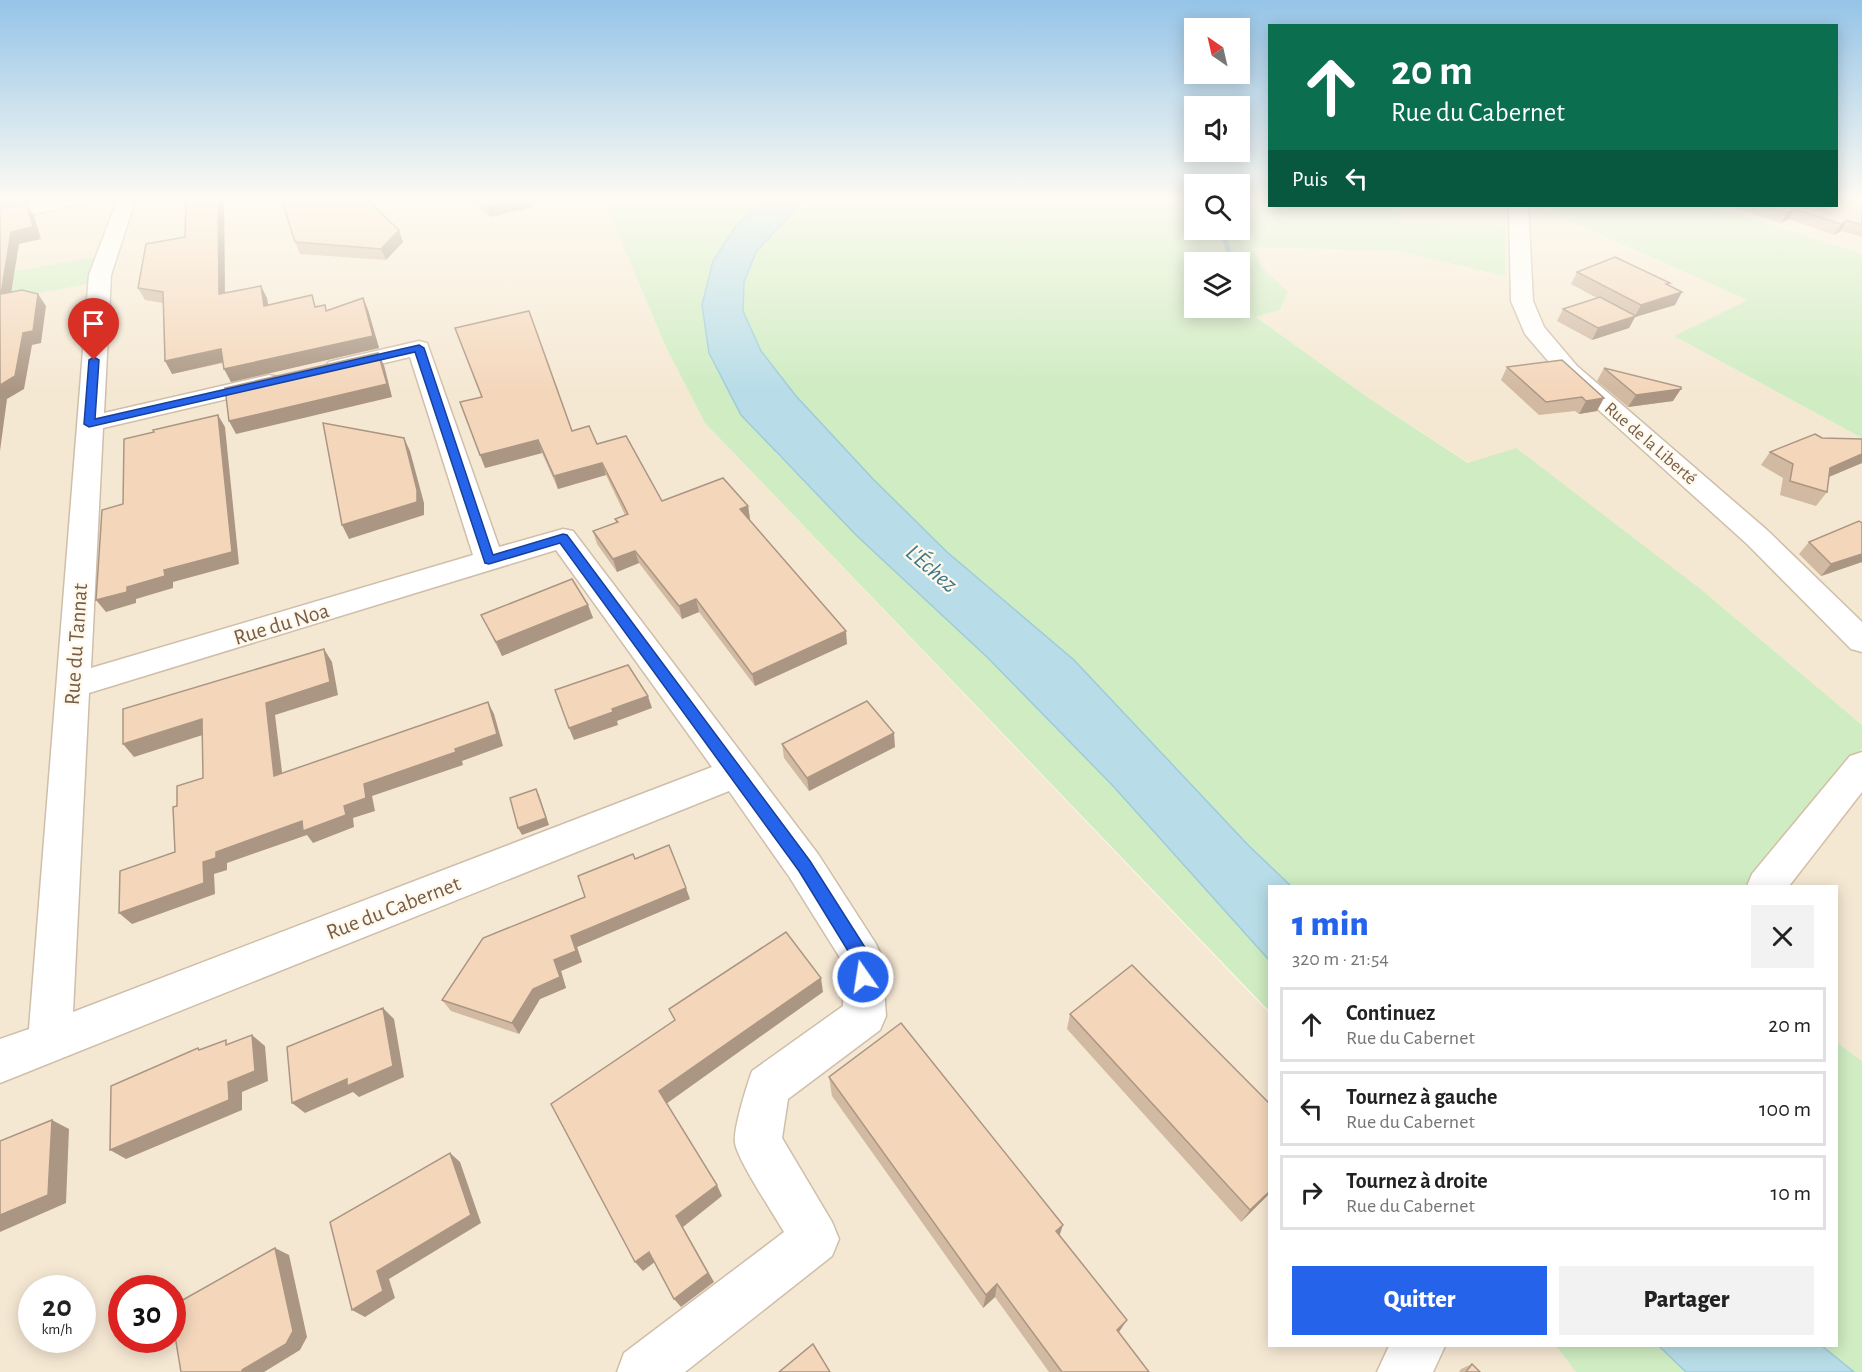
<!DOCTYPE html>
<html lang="fr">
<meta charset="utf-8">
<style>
:root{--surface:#fff;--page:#f2f2f2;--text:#222;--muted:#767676;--line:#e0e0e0;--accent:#2563eb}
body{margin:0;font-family:"Alegreya Sans",sans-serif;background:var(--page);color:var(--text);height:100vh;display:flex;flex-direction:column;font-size:22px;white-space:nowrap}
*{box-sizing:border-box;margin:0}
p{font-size:20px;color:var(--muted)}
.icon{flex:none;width:33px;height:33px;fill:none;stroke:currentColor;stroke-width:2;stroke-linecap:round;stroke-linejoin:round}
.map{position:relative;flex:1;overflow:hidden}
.sheet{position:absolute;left:1268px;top:885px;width:570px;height:462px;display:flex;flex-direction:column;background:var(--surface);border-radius:0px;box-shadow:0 3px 15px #0003}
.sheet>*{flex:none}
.hud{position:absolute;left:1268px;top:24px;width:570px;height:183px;border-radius:0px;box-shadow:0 3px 15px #0003;background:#0b6e4f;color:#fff;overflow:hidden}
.needle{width:39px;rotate:326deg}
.buttons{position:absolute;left:1184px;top:18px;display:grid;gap:12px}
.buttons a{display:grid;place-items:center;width:66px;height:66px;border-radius:0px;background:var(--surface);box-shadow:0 3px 15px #0003;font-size:30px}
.speed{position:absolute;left:18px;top:1275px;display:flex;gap:12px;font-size:30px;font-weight:700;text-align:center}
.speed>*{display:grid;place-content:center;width:78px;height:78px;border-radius:50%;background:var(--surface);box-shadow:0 3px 15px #0003;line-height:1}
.speed small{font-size:15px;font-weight:400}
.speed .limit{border:9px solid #d22;background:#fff;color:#111}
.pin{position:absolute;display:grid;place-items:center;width:51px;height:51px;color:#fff;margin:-62px -26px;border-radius:50% 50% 50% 0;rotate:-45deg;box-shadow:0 0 6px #0007}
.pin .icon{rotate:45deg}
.me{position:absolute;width:66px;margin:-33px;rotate:347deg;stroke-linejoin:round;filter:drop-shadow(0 0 4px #0008)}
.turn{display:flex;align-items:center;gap:21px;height:126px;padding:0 24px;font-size:27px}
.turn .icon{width:78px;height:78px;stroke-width:2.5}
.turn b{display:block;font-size:42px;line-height:51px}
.then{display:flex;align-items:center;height:57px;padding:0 24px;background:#0003;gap:12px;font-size:22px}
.round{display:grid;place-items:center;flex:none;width:63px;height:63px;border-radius:0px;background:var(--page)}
.summary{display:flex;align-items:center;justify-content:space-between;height:102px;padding:0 24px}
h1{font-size:36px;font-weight:800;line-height:45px;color:var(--accent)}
.cta{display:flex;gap:12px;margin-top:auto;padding:12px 24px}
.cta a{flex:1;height:69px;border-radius:0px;background:var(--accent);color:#fff;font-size:24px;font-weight:800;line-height:69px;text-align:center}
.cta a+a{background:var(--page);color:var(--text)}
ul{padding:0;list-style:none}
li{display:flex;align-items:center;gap:18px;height:75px;margin:0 12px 9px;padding:0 12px;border:3px solid var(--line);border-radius:0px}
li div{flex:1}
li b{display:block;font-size:22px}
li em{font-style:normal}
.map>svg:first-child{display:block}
.residential{fill:#f5e8d3;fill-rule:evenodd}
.green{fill:#cfecc2;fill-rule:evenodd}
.water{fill:#b8dde8;stroke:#9ecbda;stroke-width:1.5}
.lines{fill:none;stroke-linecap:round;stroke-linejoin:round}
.stream{fill:#9ecbda;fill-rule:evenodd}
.street-casing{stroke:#cfbeaa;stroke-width:3}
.secondary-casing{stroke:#d3bfa7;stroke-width:3}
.street{fill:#fff;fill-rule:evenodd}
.secondary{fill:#fff;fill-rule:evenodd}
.wall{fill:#d2b9a1}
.shaded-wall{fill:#ab9683}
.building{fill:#f4d7bb;stroke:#ab9683;stroke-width:1.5}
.route{fill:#2563eb;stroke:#184099;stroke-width:1.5}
.labels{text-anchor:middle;stroke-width:4.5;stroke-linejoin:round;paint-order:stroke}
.far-street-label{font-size:18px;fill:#775d49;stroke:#fff9ec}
.street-label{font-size:22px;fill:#775d49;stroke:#fff9ec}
.water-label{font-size:24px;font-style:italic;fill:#41798b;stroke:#fff9ec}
</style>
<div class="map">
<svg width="1862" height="1372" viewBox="0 0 1862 1372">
<rect width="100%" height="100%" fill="#fdf6e5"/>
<g class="residential">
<path d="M0,198H603L665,345L705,423L1269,1013V1346H1556L1576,1372H0V300L88,284L0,274ZM32,1288H82V1340H32ZM122,1288H172V1340H122Z"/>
<path d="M1862,198V254L1712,206H1836Z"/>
<path d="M1394,206H1550L1560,218L1749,300L1674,336L1862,438V725L1703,591L1469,463L1367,397L1256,317L1280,310L1288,292L1260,267L1253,247L1397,251L1505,276V226L1402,223Z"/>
<path d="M1862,748V1061L1836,1042V886H1751Z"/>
</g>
<g class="green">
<path d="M603,198H764L736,226L713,261L776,453L856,535L988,658L1114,787L1269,960V1011L705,423L665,345Z"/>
<path d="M806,198H1194V230H1239V198H1269V206H1394L1402,223L1505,226V276L1397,251L1253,247L1261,267L1288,292L1280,310L1256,317L1367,397L1468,463L1516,448L1703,591L1862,725V748L1751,886H1291L1249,846L1074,660L947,552L873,479L796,396L761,351L743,311L744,282L755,252ZM1194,262H1239V308H1194Z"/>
<path d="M1550,206H1712L1862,254V438L1674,336L1748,300L1560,217Z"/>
<path d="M94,257L88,284L0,300V274Z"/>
<path d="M1836,1042L1862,1061V1372H1854L1822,1346H1836Z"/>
<path d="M1556,1346H1659L1686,1372H1576Z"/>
</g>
<g class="water">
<path d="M764,198H806L756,252L744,282L743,311L761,351L796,396L873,479L947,552L1074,660L1249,846L1291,886H1269V960L1114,787L988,658L856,535L741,415L709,353L702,305L713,261L736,226Z"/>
<path d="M1659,1346H1822L1854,1372H1686Z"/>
</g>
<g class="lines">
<path class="stream" d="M1219,230H1225L1234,262L1229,261Z"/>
<g class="street-casing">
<g id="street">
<path d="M118,198H136L111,275L104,413L269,375L278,377L281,382L278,387L103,428L91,668L473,555L410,357L337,374L329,372L325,367L329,362L337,360L419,341L427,343L499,547L563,529L573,531L818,854L876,944L882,957L886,1016L880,1030L788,1099L782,1138L832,1222L839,1239L832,1256L685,1372H617L624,1353L784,1232C773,1213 738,1161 735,1143C733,1129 747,1085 752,1071L843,1006L842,961L790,878L729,791L0,1083V1039L29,1029L89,275ZM556,550L712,767L73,1012L89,693Z"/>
<path d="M1509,206H1528L1533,301L1544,327L1577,366L1767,530L1862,622V652L1851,649L1747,544L1561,376L1525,334L1511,301Z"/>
</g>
</g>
<g class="secondary-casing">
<g id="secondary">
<path d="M56,198H93L91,202L84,204L0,220V208Z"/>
<path d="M1862,752V792L1789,886H1747L1752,874L1850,756Z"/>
<path d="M1389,1346H1445L1433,1372H1377Z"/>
</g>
</g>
<use href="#street" class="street"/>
<use href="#secondary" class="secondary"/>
</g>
<g class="wall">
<path d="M466,198H529L532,207L490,217Z"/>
<path d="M1862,198V237L1841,231L1834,235L1789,219L1781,223L1728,206H1836Z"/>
<path d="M224,200L225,293L267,298L268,305L317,307L327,311L363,298L368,310L379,348L231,382L223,363L172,374L163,303L145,300L138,288L185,237Z"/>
<path d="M399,230L403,242L386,260L300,254L295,242Z"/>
<path d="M1577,272L1669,285L1675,305L1635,317L1629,328L1592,340L1557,321L1563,309L1597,298L1571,284Z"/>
<path d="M1562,360L1597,411L1579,414L1575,411L1539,415L1501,380L1507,367Z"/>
<path d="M1604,368L1673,401L1628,407L1597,381Z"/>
<path d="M572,431L597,444L662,501L748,506L750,519L749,520L847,644L755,686L699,612L682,619L639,563L617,572L597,544L593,531L616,522L615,519L625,515L606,475L558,489L542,453L485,468Z"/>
<path d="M1822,438L1862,439V463L1829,477L1827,492L1816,506L1780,495L1783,478L1761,465L1770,452Z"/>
<path d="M1809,542L1862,562L1821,576L1799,554Z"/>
<path d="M588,605L593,618L502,656L481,615Z"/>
<path d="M782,744L895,747L809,791L784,758Z"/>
<path d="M635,859L690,899L577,947L582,962L561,971L566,988L540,999L519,1034L451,1011L442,1000L585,897Z"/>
<path d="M1070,1014L1269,1194L1241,1222L1067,1029Z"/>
<path d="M829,1077L1059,1235L1118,1332L1149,1372H1049L995,1297L983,1308L832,1096Z"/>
<path d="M1472,1364L1480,1372H1459L1461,1369Z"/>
</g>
<g class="shaded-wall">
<path d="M0,198H32V200L0,207Z"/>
<path d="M218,198H233L224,200L225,306L219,294Z"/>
<path d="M524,198H529L532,207L490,217L487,207Z"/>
<path d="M27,204L34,216L41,239L19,244L9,306L1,294L11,232Z"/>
<path d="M1795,209L1789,219L1781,223L1787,213Z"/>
<path d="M1847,220L1841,231L1834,235L1841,224Z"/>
<path d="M399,230L403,242L386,260L381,249Z"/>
<path d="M261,286L267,298L270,318L264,306Z"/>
<path d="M1682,292L1675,305L1635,317L1629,328L1592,340L1598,328L1635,316L1641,305Z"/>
<path d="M38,294L46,306L41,343L32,345L24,389L7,399L0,451V385L23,333Z"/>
<path d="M363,298L368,310L379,348L231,382L224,369Z"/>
<path d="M221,349L228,361L172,374L165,361Z"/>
<path d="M378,353L384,365L392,397L236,434L229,421Z"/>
<path d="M1681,389L1673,401L1628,407L1636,395Z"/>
<path d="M1604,398L1597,411L1579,414L1586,401Z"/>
<path d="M218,415L225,427L239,564L173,582V588L136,599V603L106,612L96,600L164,570Z"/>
<path d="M404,438L410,451L424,503V515L349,539L342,525Z"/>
<path d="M538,440L542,453L485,468L480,455Z"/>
<path d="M1862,454V463L1819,481L1830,468Z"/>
<path d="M602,463L606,475L558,489L554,476Z"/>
<path d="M748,506L750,519L743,522L740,509Z"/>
<path d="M635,551L639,563L617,572L613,559Z"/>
<path d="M1862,554V562L1821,576L1831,564Z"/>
<path d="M696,599L699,612L682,619L679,606Z"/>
<path d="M588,605L593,618L502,656L496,642Z"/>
<path d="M846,631L847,644L755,686L752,674Z"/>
<path d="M324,649L332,662L338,695L275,715L284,788L274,776L266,703Z"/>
<path d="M648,696L652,708L617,721L618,725L574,740L569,728L612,709Z"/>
<path d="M488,702L494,714L503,746L462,761L463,765L372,796L375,811L353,818L354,827L313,843L307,835L227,863V870L214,874L215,894L132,924L119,913L203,862L216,852L344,806L364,784L455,749Z"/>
<path d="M202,719L212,732L134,757L123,744Z"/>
<path d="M894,733L895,747L809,791L807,778Z"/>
<path d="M536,789L539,795L549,825L522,835L518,828Z"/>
<path d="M686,888L690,899L577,947L582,962L561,971L566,988L540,999L519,1034L512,1023L533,989L571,936Z"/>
<path d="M821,978L823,992L666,1104L659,1091Z"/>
<path d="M383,1008L394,1019L404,1077L359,1097L353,1092L305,1113L292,1103Z"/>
<path d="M252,1035L265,1046L268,1081L242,1092V1110L126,1159L110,1150L228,1082Z"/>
<path d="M52,1120L69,1129L66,1203L0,1232V1215Z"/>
<path d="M450,1153L460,1162L481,1223L389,1279L395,1298L365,1317L352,1310Z"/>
<path d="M717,1185L722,1196L683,1227L714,1282L681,1307L674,1299L676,1216Z"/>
<path d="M1269,1192V1194L1241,1222L1250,1210Z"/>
<path d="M1063,1225L1058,1240L1056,1231Z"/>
<path d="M275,1248L289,1255L307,1337L300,1350L264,1372H242Z"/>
<path d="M649,1252L656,1261L643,1271L635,1262Z"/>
<path d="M997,1284L995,1297L983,1308L986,1295Z"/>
<path d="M1127,1320L1119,1332L1109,1342L1117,1330Z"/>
</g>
<g class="building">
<path d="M186,198H218L219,294L261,286L264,306L312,295L315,307L325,305L326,311L363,298L373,336L224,369L221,349L165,361L163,292L138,288L146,244L185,237Z"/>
<path d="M281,198H365L399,230L381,249L295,242Z"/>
<path d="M475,198H524L487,207Z"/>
<path d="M1836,198H1862V225L1847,220L1841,224L1795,209L1787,213L1764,206H1836Z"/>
<path d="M27,204L33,227L11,232L1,294L22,290L38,294L33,331L23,333L15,376L0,385V209Z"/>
<path d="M1615,257L1670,283L1666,284L1682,292L1641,305L1577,272Z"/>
<path d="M1600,297L1636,316L1598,328L1563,309Z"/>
<path d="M529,311L572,431L589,426L597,444L626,436L662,501L723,478L748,506L740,509L846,631L752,674L696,599L679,606L635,551L613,559L593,531L618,522L615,519L628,514L602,463L554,476L538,440L480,455L460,402L482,397L455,328Z"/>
<path d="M378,353L387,384L229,421L225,388Z"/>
<path d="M1562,360L1604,398L1586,401L1582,397L1546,402L1507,367Z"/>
<path d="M1604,368L1681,387V389L1636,395Z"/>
<path d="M218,415L232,552L164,570L165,576L127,587V592L96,600L102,510L123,504L124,439L154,432L153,430Z"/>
<path d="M323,423L404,438L417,490V502L342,525Z"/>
<path d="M1815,434L1822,438L1862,439V454L1830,468L1827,492L1790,481L1793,464L1770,452Z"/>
<path d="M1859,521L1862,523V554L1831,564L1809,542Z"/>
<path d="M572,579L588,605L496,642L481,615Z"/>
<path d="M324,649L330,682L266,703L274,776L488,702L497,734L455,749L456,752L364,784L366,798L344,806L346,815L303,831L302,821L216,852V858L203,862L204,883L119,913L120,871L175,852L173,807L177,806V786L203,778L202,719L123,744V709Z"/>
<path d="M628,665L648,696L612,709L613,712L569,728L555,690Z"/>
<path d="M867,701L894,733L807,778L782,744Z"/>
<path d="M536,789L546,818L518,828L510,798Z"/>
<path d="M669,845L686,888L571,936L576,951L554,960L560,977L533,989L512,1023L442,1000L483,938L585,897L578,876L633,854L635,859Z"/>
<path d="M786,932L821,978L659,1091L717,1185L676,1216L708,1273L674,1299L649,1252L635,1262L551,1104L675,1020L669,1009Z"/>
<path d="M1132,965L1269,1103V1192L1250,1210L1070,1014Z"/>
<path d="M383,1008L393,1066L347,1086V1079L292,1103L287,1047Z"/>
<path d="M901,1023L1063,1225L1056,1231L1127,1320L1117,1330L1149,1372H1062L997,1284L986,1295L829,1077Z"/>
<path d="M252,1035L255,1071L228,1082L229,1100L110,1150L111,1086L198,1048L199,1050L226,1040V1045Z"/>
<path d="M52,1120L48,1195L0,1215V1141Z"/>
<path d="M450,1153L471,1215L377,1271L383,1291L352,1310L330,1222Z"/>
<path d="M275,1248L293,1331L286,1344L242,1370V1372H181L172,1318V1306Z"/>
<path d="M813,1344L830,1372H779Z"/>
<path d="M1472,1364L1480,1372H1466Z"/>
</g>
<linearGradient id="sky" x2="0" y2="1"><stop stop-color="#95c4e8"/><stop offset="0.51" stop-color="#fefbf3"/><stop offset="1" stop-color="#fefbf3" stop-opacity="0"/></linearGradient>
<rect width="1862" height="390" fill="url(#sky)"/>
<path class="route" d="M419,345L424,348L493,555L563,534L567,535L810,861L868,952L871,977L869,983L863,985L857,983L853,959L799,871L560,543L489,564L485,563L415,352L89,427L84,424L89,360L94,357L99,360L95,419Z"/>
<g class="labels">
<g class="far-street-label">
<text transform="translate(1651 443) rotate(41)" y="6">Rue de la Liberté</text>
</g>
<g class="street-label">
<text transform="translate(281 623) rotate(-17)" y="8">Rue du Noa</text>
<text transform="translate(75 644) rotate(-86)" y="8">Rue du Tannat</text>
<text transform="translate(393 907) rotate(-21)" y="8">Rue du Cabernet</text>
</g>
<g class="water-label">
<text transform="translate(932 568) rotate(41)" y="8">L'Échez</text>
</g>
</g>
</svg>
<div class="buttons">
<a><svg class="needle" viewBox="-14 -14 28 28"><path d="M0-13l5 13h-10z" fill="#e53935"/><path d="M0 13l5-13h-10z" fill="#767676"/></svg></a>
<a><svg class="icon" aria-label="sound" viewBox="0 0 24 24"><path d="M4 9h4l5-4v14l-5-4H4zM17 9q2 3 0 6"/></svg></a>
<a><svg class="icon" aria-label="search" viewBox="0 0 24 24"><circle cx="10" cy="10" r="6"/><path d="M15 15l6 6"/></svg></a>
<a><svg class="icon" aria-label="layers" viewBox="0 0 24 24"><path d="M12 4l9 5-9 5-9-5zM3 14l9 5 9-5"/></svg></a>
</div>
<div class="speed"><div>20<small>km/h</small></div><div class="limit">30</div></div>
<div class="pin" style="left:94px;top:360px;background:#d93025"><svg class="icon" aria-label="arrive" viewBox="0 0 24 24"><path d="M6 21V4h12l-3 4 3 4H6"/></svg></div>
<svg class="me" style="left:863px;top:977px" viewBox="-20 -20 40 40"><circle r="17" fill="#2563eb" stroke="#fff" stroke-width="3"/><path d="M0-11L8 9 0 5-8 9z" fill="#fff"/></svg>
<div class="hud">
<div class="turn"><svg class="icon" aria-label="ahead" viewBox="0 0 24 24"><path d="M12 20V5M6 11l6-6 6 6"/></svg><div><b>20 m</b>Rue du Cabernet</div></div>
<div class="then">Puis<svg class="icon" aria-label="left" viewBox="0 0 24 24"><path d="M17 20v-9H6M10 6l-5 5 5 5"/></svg></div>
</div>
<section class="sheet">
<div class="summary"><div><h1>1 min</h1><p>320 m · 21:54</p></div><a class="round"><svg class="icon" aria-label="close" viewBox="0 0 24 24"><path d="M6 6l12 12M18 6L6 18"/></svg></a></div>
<ul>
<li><svg class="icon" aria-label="ahead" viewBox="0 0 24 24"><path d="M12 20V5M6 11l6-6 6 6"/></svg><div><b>Continuez</b><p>Rue du Cabernet</p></div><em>20 m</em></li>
<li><svg class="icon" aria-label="left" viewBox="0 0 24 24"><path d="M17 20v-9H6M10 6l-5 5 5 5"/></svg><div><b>Tournez à gauche</b><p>Rue du Cabernet</p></div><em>100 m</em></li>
<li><svg class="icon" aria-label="right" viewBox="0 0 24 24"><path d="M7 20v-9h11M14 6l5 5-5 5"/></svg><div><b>Tournez à droite</b><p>Rue du Cabernet</p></div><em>10 m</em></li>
</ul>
<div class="cta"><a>Quitter</a><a>Partager</a></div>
</section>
</div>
